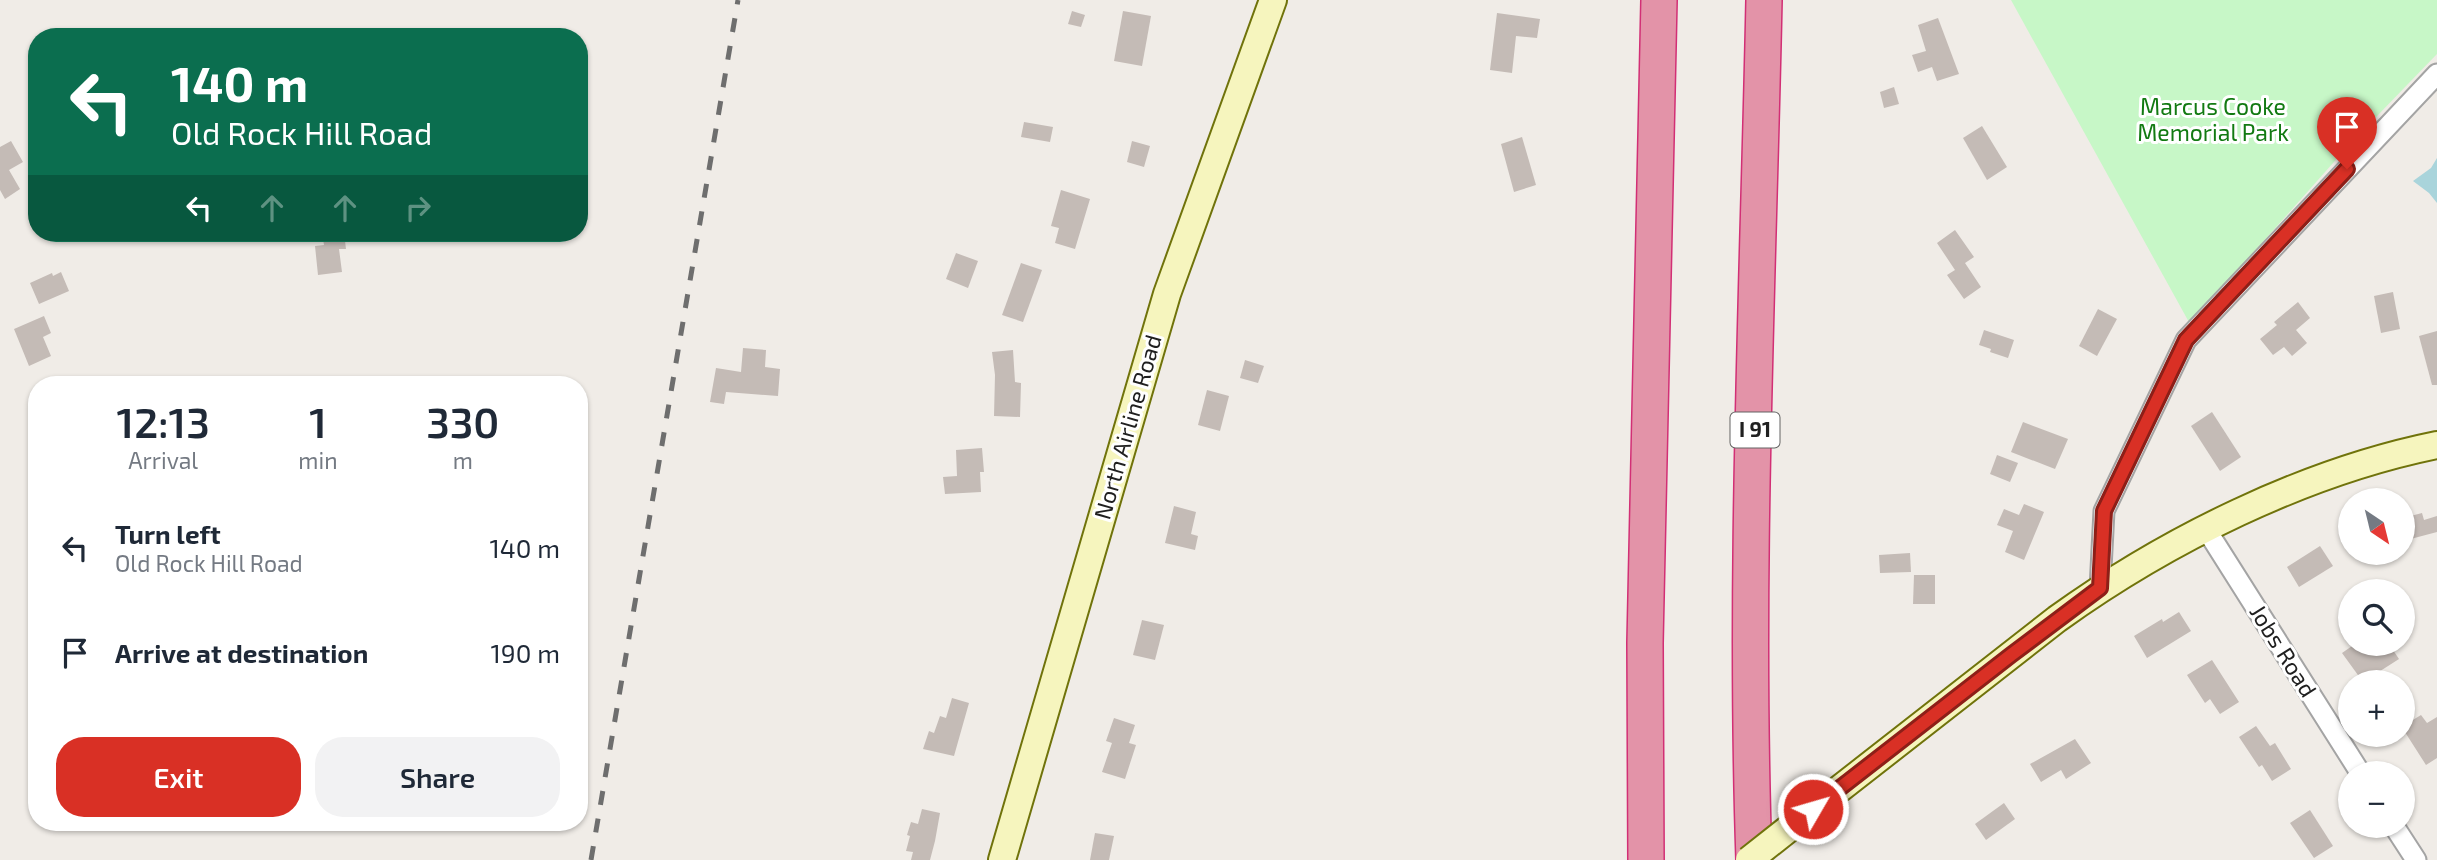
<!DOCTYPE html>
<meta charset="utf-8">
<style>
:root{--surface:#fff;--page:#f2f2f3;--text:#1f2937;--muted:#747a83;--accent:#d93025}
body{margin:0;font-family:"Exo 2",sans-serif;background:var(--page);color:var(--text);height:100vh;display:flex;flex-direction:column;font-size:26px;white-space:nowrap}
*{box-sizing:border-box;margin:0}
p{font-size:23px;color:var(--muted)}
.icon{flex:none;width:38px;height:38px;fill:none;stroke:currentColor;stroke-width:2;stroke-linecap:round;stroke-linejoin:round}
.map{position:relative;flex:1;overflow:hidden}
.sheet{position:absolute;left:28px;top:376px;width:560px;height:455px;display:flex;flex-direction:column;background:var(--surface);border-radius:28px;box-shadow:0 2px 5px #0004}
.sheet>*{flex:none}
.top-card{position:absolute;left:28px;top:28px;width:560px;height:214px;border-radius:28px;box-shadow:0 2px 5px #0004;background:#0b6e4f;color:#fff;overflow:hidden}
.needle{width:46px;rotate:145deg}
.tools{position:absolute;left:2338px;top:488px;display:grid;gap:14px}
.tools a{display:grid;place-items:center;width:77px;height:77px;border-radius:50%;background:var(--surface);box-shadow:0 2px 5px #0004;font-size:35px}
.pin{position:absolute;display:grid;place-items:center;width:60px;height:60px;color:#fff;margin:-72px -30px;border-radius:50% 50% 50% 0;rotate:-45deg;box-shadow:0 0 7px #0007}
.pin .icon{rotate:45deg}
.me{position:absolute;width:77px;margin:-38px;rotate:52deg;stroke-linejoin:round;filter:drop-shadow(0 0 5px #0008)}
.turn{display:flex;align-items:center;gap:24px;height:147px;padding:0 28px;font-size:32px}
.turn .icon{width:91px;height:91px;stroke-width:2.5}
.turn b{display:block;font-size:49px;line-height:60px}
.lanes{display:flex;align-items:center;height:66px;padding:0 28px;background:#0003;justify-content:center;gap:35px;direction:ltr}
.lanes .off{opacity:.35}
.eta{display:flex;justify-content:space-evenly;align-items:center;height:119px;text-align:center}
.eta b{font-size:42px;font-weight:600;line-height:49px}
.action{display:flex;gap:14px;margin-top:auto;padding:14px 28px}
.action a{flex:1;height:80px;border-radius:28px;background:var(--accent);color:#fff;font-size:28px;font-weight:600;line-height:80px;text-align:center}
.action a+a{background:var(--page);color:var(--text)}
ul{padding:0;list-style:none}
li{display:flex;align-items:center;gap:21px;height:105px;padding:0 28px}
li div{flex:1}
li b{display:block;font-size:26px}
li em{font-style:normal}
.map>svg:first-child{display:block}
.park{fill:#c7f7c7}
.water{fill:#a9d4db}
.building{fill:#c4bbb6}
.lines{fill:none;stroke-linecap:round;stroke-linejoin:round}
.minor-casing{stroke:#a4a4a4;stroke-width:23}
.secondary-casing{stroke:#70730b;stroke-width:30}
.motorway-casing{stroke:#d22f75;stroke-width:38}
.minor{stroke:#fff;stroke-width:19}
.secondary{stroke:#f6f5be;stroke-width:26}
.motorway{stroke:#e393a8;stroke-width:35}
.rail{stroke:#6e6e6e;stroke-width:5;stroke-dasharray:14 14;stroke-linecap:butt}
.secondary-bridge-casing{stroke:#70730b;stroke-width:30;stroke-linecap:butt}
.secondary-bridge{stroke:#f6f5be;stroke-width:26}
.route-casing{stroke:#8d1f18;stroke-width:18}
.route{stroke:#d93025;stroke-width:12}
.labels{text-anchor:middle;stroke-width:6;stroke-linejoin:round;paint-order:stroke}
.shield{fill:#fff;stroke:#636363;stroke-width:2}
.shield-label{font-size:21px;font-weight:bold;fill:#202020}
.park-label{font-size:23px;fill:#127a12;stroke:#fff}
.street-label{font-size:23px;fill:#202020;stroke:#fff}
</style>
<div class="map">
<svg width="2437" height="860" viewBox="0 0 2437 860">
<rect width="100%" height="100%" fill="#f0ece7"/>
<path class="park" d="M2011,0H2437V54L2349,145L2190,324Z"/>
<path class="water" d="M2437,158V203L2429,193L2413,181L2431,168Z"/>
<g class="building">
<path d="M1072,11L1085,15L1081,27L1068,24Z"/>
<path d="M1123,11L1151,16L1142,66L1114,61Z"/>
<path d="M1497,13L1540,19L1537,38L1516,36L1512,73L1490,70Z"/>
<path d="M1938,18L1959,74L1937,81L1932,67L1918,72L1912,55L1926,51L1918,25Z"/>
<path d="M1894,87L1899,104L1884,108L1880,92Z"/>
<path d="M1024,122L1053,127L1050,142L1021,137Z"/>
<path d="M1982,126L2007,167L1987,180L1963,138Z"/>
<path d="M1522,137L1536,185L1514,192L1501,144Z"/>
<path d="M11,141L23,162L9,170L20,189L5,199L0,190V147Z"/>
<path d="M1132,141L1150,146L1144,167L1127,162Z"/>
<path d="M1061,190L1090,199L1075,249L1055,243L1059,228L1051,226Z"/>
<path d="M1955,230L1974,257L1965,263L1981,287L1964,299L1947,275L1955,270L1937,243Z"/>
<path d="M322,233H344L346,249H339L342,272L318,275L315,246L324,245Z"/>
<path d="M956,253L978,261L968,288L946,279Z"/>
<path d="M1021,263L1042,270L1023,322L1002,315Z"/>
<path d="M61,272L69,291L39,304L30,283L52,273L53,276Z"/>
<path d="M2393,292L2400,329L2381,333L2374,296Z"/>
<path d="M2298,302L2310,318L2296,330L2307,343L2292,356L2284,347L2273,355L2260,339L2277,325L2274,322Z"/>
<path d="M2098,309L2117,319L2097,356L2079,346Z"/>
<path d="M44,316L51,333L43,337L51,356L29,366L14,329Z"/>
<path d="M1984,330L2014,340L2008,358L1990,352L1991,349L1979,345Z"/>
<path d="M2437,331V385H2432L2419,336Z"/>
<path d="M743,348L766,350L765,367L780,369L778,396L726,392L724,404L710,402L716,368L741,372Z"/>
<path d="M1013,350L1015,382L1021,383L1020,417L994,416L995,375L992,352Z"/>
<path d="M1245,360L1264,366L1258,383L1240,378Z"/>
<path d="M1207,390L1229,396L1220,431L1198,425Z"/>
<path d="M2212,412L2241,457L2220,471L2191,426Z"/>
<path d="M2023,422L2068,439L2055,469L2011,452Z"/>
<path d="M982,448L984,472H980L981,492L945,494L943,477L957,476L956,450Z"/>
<path d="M1997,455L2018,463L2010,482L1990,474Z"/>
<path d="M2024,504L2044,512L2024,560L2005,552L2013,531L1997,525L2004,509L2019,515Z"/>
<path d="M1174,506L1196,512L1191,534L1198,536L1195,550L1165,543Z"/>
<path d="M2422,513L2424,520L2437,516V532L2403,541V518Z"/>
<path d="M2320,546L2333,566L2299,587L2287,567Z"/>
<path d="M1910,553L1911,572L1880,573L1879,555Z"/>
<path d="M1914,575H1935V604H1913Z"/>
<path d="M2179,612L2191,631L2147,658L2134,636L2162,619L2163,622Z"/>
<path d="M1142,620L1164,625L1155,660L1133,655Z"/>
<path d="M2355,644H2368L2373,652L2389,644L2399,659L2363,682L2342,653Z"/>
<path d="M2212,660L2239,702L2220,714L2210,699L2205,703L2187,675Z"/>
<path d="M952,698L969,703L954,756L923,749L929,731L934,733L940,716L946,718Z"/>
<path d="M2421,715L2427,723L2437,717V758L2426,765L2403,729V726Z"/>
<path d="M1114,718L1135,725L1129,743L1136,745L1125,779L1102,772L1112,743L1106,741Z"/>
<path d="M2256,726L2270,746L2275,743L2291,769L2272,781L2262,765L2259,767L2239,737Z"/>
<path d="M2075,739L2091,763L2066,779L2061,770L2041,782L2030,764Z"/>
<path d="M2004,803L2015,819L1986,840L1975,824Z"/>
<path d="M922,809L940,813L935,841L930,860H911L913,852L906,851L910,836L907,835L911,822L918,824Z"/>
<path d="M2310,810L2333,846L2314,858L2290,823Z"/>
<path d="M1095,833L1114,836L1109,860H1090Z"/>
</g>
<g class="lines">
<g class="minor-casing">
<g id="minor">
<path d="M2206,529L2361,774"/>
<path d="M2100,588L2104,511L2186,340L2437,74"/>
<path d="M2394,826L2416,860"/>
</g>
</g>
<g class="secondary-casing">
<g id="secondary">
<path d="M1792,826L2057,619C2167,540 2304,472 2437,445"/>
<path d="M1002,860L1167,294L1273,0"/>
</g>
</g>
<g class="motorway-casing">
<g id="motorway">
<path d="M1646,860L1645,643L1659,0"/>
<path d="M1754,860C1744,574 1758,286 1764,0"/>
</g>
</g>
<use href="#minor" class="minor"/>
<use href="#secondary" class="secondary"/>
<use href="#motorway" class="motorway"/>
<path class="rail" d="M591,860L738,0"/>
<g class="secondary-bridge-casing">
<path id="secondary-bridge" d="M1749,860L1792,826"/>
</g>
<use href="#secondary-bridge" class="secondary-bridge"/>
</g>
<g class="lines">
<g class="route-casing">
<path id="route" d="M1813,809L2011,655L2100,588L2104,511L2186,340L2347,169"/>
</g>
<use href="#route" class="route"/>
</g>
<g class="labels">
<rect class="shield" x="1730.5" y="412.5" width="49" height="35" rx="5"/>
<g class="shield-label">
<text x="1755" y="437">I 91</text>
</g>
<g class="park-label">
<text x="2213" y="115">Marcus Cooke<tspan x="2213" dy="26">Memorial Park</tspan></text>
</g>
<g class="street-label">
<text transform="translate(1128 427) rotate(-74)" y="8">North Airline Road</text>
<text transform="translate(2283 651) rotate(58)" y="8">Jobs Road</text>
</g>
</g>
</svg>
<div class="tools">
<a><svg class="needle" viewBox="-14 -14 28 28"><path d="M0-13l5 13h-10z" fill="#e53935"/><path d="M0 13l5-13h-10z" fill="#747a83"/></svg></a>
<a><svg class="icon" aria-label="search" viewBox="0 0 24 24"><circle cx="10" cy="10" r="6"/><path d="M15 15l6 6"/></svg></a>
<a>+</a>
<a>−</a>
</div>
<div class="pin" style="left:2347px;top:169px;background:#d93025"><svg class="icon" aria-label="arrive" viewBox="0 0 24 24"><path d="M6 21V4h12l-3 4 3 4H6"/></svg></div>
<svg class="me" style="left:1813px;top:809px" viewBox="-20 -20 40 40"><circle r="17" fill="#d93025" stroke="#fff" stroke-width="3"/><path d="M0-11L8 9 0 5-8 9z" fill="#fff"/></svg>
<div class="top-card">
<div class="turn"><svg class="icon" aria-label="left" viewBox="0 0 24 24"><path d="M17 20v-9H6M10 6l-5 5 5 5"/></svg><div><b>140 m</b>Old Rock Hill Road</div></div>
<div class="lanes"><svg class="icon" aria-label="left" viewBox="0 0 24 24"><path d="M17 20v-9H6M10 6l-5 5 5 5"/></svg><svg class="icon off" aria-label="ahead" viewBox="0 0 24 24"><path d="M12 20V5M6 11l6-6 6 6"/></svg><svg class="icon off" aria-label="ahead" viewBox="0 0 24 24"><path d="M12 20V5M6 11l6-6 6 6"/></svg><svg class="icon off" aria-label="right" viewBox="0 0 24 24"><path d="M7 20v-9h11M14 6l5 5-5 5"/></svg></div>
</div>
<section class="sheet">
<div class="eta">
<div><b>12:13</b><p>Arrival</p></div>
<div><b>1</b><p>min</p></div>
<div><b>330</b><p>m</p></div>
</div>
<ul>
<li><svg class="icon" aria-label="left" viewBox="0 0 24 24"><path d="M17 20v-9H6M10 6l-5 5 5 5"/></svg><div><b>Turn left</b><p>Old Rock Hill Road</p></div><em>140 m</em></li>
<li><svg class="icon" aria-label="arrive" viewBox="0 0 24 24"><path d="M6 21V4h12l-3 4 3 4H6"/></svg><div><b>Arrive at destination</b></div><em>190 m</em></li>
</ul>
<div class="action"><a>Exit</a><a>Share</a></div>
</section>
</div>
